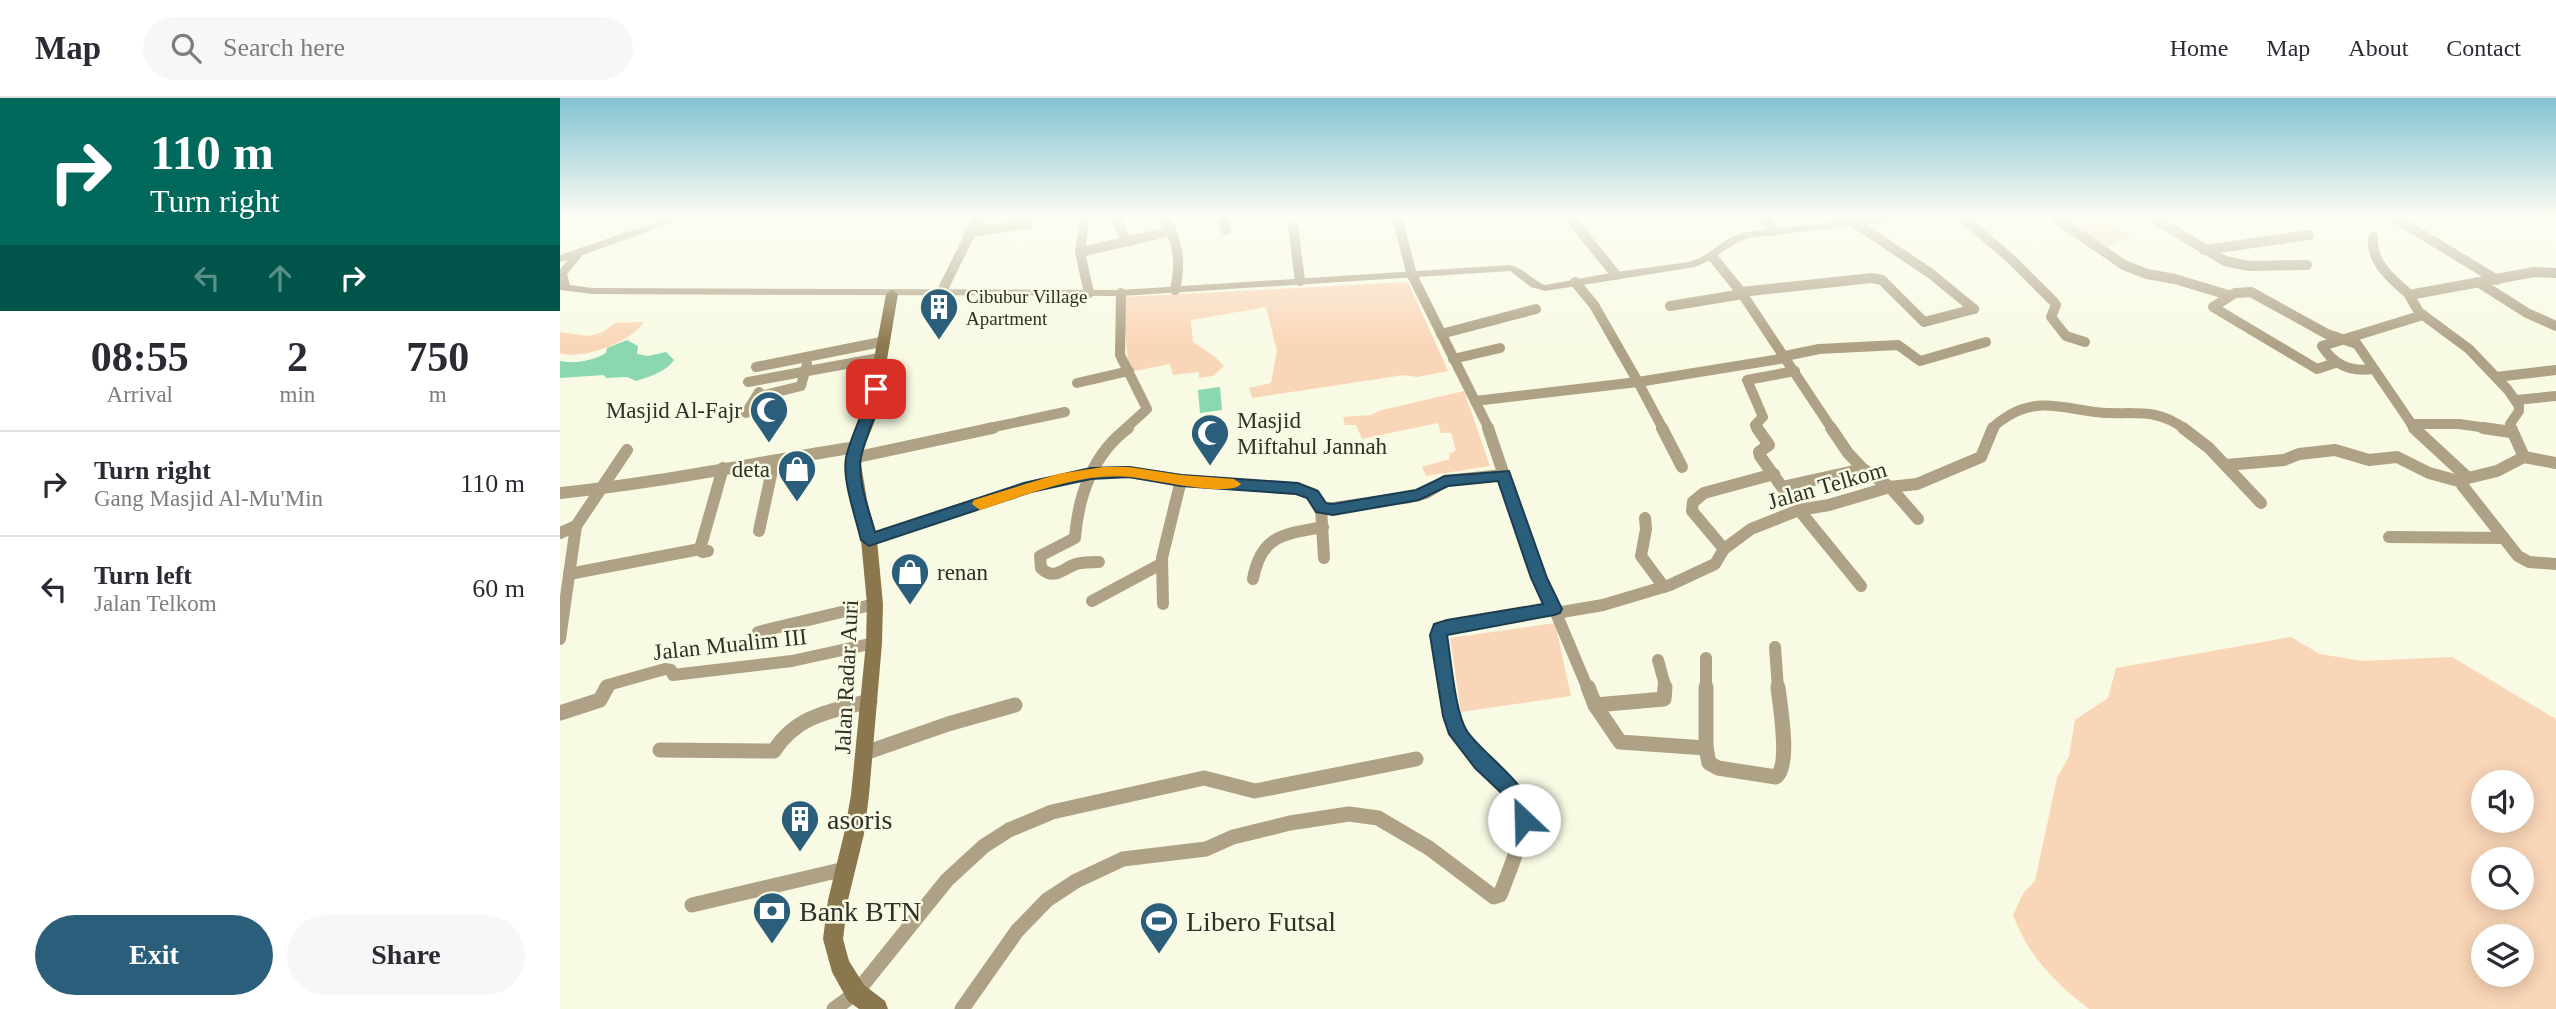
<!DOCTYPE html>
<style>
:root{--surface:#fff;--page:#f7f7f7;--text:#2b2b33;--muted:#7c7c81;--line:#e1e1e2;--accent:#2b5e7b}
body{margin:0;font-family:"Times New Roman",serif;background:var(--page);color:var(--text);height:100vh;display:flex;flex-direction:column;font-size:26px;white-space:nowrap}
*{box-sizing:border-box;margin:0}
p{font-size:23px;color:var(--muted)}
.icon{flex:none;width:38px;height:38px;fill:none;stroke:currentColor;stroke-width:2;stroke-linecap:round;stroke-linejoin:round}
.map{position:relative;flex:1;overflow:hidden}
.panel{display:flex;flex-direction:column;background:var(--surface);width:560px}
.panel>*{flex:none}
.hud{background:#00695c;color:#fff;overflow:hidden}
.buttons{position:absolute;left:1911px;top:672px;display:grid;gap:14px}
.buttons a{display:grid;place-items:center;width:63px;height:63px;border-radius:50%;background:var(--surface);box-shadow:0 4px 18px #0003;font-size:35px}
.pin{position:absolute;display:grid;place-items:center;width:60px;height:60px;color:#fff;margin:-30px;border-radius:14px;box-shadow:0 4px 10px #0006}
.me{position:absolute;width:77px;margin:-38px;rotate:336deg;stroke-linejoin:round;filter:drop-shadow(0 0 5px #0008)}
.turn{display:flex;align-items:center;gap:24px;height:147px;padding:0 35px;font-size:32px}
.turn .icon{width:91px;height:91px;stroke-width:2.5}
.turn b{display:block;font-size:49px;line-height:60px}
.lanes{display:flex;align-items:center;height:66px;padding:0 35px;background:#0003;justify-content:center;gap:35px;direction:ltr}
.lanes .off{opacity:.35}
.eta{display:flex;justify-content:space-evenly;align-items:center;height:119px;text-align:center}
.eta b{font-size:42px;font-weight:800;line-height:49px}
.primary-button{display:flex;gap:14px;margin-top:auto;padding:14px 35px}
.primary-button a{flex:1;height:80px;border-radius:42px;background:var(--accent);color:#fff;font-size:28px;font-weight:800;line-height:80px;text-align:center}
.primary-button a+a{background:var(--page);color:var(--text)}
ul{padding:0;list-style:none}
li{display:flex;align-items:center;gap:21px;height:105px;padding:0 35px;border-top:2px solid var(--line)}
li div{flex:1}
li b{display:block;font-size:26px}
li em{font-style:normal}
header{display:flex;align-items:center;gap:42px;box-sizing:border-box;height:98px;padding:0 35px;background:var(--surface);border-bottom:2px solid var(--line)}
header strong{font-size:33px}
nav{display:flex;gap:38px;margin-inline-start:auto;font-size:24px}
.search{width:490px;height:63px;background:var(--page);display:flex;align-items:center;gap:18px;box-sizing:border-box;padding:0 24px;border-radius:38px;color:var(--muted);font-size:26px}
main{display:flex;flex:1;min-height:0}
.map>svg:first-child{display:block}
.green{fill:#fad6b8;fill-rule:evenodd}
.water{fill:#8bd7b0}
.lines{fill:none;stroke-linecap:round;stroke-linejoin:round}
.minor-far2{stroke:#aea185;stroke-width:10}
.minor-far1{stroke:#aea185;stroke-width:12}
.minor{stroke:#aea185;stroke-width:15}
.tertiary{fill:#aea185;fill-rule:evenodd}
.secondary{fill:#8a774d;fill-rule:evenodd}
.route{fill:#2b5e7b;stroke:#1c3d50;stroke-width:2}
.slow{fill:#f59e0b}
.labels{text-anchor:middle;stroke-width:5;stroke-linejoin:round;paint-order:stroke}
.far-poi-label{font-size:19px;fill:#2f3028;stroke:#f8fae4;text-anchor:start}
.poi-label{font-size:23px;fill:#2f3028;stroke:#f8fae4;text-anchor:end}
.street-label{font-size:23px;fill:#2f3028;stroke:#f8fae4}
.near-poi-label{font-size:28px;fill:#2f3028;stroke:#f8fae4;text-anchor:start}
</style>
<header>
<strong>Map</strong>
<div class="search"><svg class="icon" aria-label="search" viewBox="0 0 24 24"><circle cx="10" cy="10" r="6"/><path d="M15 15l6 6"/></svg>Search here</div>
<nav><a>Home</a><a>Map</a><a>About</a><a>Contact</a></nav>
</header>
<main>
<section class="panel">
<div class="hud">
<div class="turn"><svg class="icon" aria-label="right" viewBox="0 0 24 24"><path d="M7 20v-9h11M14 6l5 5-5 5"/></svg><div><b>110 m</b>Turn right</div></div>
<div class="lanes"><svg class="icon off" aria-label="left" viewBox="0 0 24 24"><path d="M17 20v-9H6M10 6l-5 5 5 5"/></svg><svg class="icon off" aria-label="ahead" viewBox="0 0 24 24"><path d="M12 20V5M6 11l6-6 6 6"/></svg><svg class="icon" aria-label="right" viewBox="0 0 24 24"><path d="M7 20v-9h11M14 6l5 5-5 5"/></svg></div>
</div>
<div class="eta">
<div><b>08:55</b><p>Arrival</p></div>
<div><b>2</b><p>min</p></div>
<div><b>750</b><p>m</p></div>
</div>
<ul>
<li><svg class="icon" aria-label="right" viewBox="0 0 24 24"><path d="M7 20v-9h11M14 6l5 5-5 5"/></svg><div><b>Turn right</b><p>Gang Masjid Al-Mu'Min</p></div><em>110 m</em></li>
<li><svg class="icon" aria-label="left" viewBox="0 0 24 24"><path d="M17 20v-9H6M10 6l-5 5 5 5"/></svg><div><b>Turn left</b><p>Jalan Telkom</p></div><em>60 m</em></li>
</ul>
<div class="primary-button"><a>Exit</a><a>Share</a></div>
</section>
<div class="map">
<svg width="1996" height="911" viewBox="0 0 1996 911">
<rect width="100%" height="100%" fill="#f8fae4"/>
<g class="green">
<path d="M1542,122L1572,137L1547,149L1520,133Z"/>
<path d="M848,184L888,273L857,279L844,277L692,300L689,290L711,285L717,253L706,209L631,222L633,244L655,259L664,268L653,278L639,280V274L613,277L610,266L569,274L562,199Z"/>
<path d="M84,224C72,243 22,263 0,255V234L29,238L43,234L55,225Z"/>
<path d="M904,293L930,368L866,378L862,369L890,361L889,356L896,352L891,335H881L878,325L802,341L796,327H785L783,319L811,317L822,312Z"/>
<path d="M995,525L1011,598L901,614L890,540Z"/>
<path d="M1731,539L1760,556L1802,563L1892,559L1996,621V911H1529C1493,883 1469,859 1453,817L1464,794L1475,783L1497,680L1509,658L1515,622L1548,600L1556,570ZM1923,684H1962V723H1923ZM1923,761H1962V800H1923ZM1923,838H1962V877H1923Z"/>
</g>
<g class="water">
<path d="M67,242L78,248L77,256L88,258L106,254L114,262C106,274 89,279 76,283L67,279L46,280L44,277L0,280V263C14,266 33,263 46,255L47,250Z"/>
<path d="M660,289L662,312L640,315L638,292Z"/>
</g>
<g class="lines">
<g class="minor-far2">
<path d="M525,120L520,154L529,195"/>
<path d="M555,120L567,144"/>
<path d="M604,120C619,144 621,164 615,192"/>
<path d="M663,120L666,132"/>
<path d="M837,120L852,177L929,331"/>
<path d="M1010,120L1056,177"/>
<path d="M1204,120L1214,133"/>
<path d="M1403,120L1451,161L1494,204L1496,207L1491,219L1506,238L1525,244"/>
<path d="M1495,120L1564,167L1587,176L1615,181L1668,197"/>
<path d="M1593,120L1665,163L1689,168L1747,167"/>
<path d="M1835,120L1937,182"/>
<path d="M1295,125L1370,175L1414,211"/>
<path d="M733,128L740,183"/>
<path d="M409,134L469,126"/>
<path d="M1813,139C1810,163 1832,182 1849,196"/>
<path d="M1644,152L1749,137"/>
<path d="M520,154L612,133"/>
<path d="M1152,158L1181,194L1272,331"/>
<path d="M1918,184L1967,215L1996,228"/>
<path d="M1181,194L1312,180L1322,182L1364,224L1414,211"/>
<path d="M381,195L418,120"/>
<path d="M561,195L560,257L587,311L565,331"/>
<path d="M1110,208L1183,196"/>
<path d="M881,236L976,211"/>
<path d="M1225,258L1259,251L1338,247L1360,263L1426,244"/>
<path d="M893,261L940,250"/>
<path d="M1775,265L1757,271L1653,209L1675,195L1691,194L1767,236L1797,246L1855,331"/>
<path d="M196,269L321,244"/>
<path d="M1812,271C1790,274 1774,267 1762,248L1863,217"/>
<path d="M1936,279L1996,272"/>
<path d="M188,284L319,260"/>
<path d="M517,285L569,273"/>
<path d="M196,299L241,288L247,266"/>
<path d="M1956,302L1996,298"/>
<path d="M915,303L1078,284L1034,207L1015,184"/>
<path d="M186,315L199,294"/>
<path d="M1851,326H1899L1934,331"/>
<path d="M425,331L505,314"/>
<path d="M1103,331L1078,284L1226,260"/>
<path d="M1198,331L1195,327L1203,319L1187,282L1235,273"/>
<path d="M1432,331C1436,325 1442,322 1448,318C1481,297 1513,314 1548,315C1579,316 1598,311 1625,331"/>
<path d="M1951,331L1950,326L1959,313V308L1948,292L1909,251L1859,214L1849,197L1974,174L1996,175"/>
</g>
<g class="minor-far1">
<path d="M928,330L979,480L996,515L1043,507L1110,487L1155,466L1164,451L1191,431L1239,412L1269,407L1330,389L1357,386L1421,359L1433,330"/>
<path d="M1102,330L1122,369"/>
<path d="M1197,330L1209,347L1199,354L1200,358L1222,389L1303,371"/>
<path d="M1271,330L1288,355L1303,371L1330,389L1358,421"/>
<path d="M1623,330L1649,350L1701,405"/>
<path d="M1854,330L1907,379"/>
<path d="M1923,330L1951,334"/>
<path d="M1951,330L1964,359L1937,373L1904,381L1902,387L1958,458L1969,464L1996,466"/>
<path d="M1964,359L1996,365"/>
<path d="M293,360L433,330"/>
<path d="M1666,367L1724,362L1739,356L1775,352L1809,362L1837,359L1869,375L1902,384"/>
<path d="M0,395C99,385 198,364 297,349"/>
<path d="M761,410L764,460"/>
<path d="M1239,412L1301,488"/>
<path d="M1085,420L1086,431L1081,458L1104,489"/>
<path d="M199,433L214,363"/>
<path d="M0,435L16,428"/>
<path d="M1829,439L1944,440"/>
<path d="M309,442L469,389L531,375L569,374L621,382L738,391L753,396L759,407L767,411L850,399L866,395L885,383L943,377"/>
<path d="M140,451L163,370"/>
<path d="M1164,451L1132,413L1133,404L1144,395L1214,376"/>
<path d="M539,464C532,464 523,464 516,466C502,471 494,483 481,470L480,458L515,440C518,398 533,356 568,330"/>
<path d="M9,476L140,451L142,454L148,453"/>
<path d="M693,481C701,437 724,436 763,429"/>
<path d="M532,503L601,466"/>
<path d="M603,506L602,460L621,382"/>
<path d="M996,515L1028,591"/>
<path d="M198,534L315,506"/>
<path d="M0,541L16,428L67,352"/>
<path d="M1215,549L1218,591"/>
<path d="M1146,560V591"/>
<path d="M1098,562L1106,591"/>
<path d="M46,591L48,587L105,571L111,572L113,577L232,563L314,545"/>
<path d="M888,591L878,534L887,529L994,511"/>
</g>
<g class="minor">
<path d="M1028,589L1035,607L1060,644L1146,650"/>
<path d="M1146,589V650L1149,665L1158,670L1216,679C1231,667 1220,609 1218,589"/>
<path d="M1035,607L1104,601L1105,589"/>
<path d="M0,615L40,602L47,589"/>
<path d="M100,652L214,653C237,617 271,613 310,603"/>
<path d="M305,655L388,626L455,607"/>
<path d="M132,807L285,771"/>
<path d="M274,911L296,895L387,782L424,748L449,732L492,714L644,680L695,693L856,661"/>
<path d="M402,911L457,833L487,802L516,783L563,761L646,751L673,739L730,725L789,716L818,720L869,750L934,799L940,797C948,776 965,737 964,714C963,692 912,658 899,636C891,623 890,605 887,589"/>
</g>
<path class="tertiary" d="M108,120H124L23,157L7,176L10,187L33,190L561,192L950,167C964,170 972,182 985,187L1056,174L1129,164L1142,159L1171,139L1186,134L1306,120H1340L1335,123L1188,140C1169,147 1154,162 1135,169L985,193L971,189L950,173L561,198L33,196L0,192V171L8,162L0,164V157Z"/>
<path class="secondary" d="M332,192L338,196L318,315L300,360L307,402L317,442L323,506L322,545L309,697L304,736L288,802L283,841L289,863L304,887L325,903L328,911H299L288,903L272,874L263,841L268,802L284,736L291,697L306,545L307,506L301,442L291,402L286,360L304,315L326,196Z"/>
</g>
<linearGradient id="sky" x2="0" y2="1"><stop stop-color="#83c2d2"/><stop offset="0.48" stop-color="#fcfdf3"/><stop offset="1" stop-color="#fcfdf3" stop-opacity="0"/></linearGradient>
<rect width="1996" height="248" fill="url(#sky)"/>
<path class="route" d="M316,287L323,291C318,315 306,336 301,359C297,382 309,412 315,434L464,385L531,370L569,369L621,377L738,385L758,393L766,405L773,406L856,392L885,378L949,373L987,480L1002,511L1000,515L994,517L887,537C891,561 895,615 907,633C923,658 986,697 971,728L964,730L958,728L951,704L915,670L889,636L883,618L870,537L874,526L887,522L983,506L971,480L938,383L888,388L859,402L773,417L756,414L747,400L736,396L621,388L569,379L531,381L471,394L309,448L301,442C296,420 282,382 286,360C290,340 304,315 309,291Z"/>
<path class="slow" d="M543,369H569L621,377L674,381L681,386C670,400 591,381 571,379C519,374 468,397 420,412L412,406L414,402L498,376Z"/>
<defs>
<g id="building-pin" transform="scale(2.0125)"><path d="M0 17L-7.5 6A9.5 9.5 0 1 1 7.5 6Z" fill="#2b5e7b" stroke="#f8fae4"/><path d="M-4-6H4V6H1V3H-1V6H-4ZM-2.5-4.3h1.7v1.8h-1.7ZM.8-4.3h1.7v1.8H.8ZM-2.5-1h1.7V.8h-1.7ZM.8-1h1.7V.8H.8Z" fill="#fff"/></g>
<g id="mosque-pin" transform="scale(2.0125)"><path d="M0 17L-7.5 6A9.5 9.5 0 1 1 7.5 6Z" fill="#2b5e7b" stroke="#f8fae4"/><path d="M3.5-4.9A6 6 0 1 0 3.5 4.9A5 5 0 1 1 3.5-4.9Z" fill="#fff"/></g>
<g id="shop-pin" transform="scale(2.0125)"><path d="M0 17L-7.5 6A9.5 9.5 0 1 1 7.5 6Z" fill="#2b5e7b" stroke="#f8fae4"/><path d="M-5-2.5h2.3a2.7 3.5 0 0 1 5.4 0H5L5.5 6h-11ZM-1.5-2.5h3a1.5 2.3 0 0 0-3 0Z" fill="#fff"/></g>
<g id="bank-pin" transform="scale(2.0125)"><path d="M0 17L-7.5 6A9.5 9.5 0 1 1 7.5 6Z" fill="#2b5e7b" stroke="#f8fae4"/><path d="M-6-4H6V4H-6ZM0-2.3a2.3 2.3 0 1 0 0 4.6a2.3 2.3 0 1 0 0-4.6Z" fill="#fff"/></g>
<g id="stadium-pin" transform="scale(2.0125)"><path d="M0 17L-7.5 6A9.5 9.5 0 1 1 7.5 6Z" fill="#2b5e7b" stroke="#f8fae4"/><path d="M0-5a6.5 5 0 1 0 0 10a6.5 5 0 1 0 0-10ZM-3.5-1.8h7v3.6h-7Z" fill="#fff"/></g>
</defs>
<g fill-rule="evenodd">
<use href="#building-pin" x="379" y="209"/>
<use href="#mosque-pin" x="209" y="312"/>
<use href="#mosque-pin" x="650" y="335"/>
<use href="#shop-pin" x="237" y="371"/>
<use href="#shop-pin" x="350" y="474"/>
<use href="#building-pin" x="240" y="721"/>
<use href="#bank-pin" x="212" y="813"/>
<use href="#stadium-pin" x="599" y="823"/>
</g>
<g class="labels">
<g class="far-poi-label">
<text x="406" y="205">Cibubur Village<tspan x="406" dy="22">Apartment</tspan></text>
</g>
<g class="poi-label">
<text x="182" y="320">Masjid Al-Fajr</text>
<text x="677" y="330" text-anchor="start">Masjid<tspan x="677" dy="26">Miftahul Jannah</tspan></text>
<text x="210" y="379">deta</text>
<text x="377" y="482" text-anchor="start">renan</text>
</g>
<g class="street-label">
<text transform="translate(1267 387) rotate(-16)" y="8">Jalan Telkom</text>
<text transform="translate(170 546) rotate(-6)" y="8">Jalan Mualim III</text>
<text transform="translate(286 579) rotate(-87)" y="8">Jalan Radar Auri</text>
</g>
<g class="near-poi-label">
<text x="267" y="731">asoris</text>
<text x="239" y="823">Bank BTN</text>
<text x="626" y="833">Libero Futsal</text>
</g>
</g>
</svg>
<div class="buttons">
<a><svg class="icon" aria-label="sound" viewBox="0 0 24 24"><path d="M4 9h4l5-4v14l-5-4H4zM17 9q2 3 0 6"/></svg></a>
<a><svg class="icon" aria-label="search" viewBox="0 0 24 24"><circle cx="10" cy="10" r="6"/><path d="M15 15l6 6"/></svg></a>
<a><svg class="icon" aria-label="layers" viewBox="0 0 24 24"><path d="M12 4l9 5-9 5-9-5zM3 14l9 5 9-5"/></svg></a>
</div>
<div class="pin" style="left:316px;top:291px;background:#d93025"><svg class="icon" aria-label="arrive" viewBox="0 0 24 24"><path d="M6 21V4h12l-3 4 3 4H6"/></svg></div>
<svg class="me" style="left:964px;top:722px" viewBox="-20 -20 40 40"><circle r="19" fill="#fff"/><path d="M0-13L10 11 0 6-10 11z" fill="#2b5e7b"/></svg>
</div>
</main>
